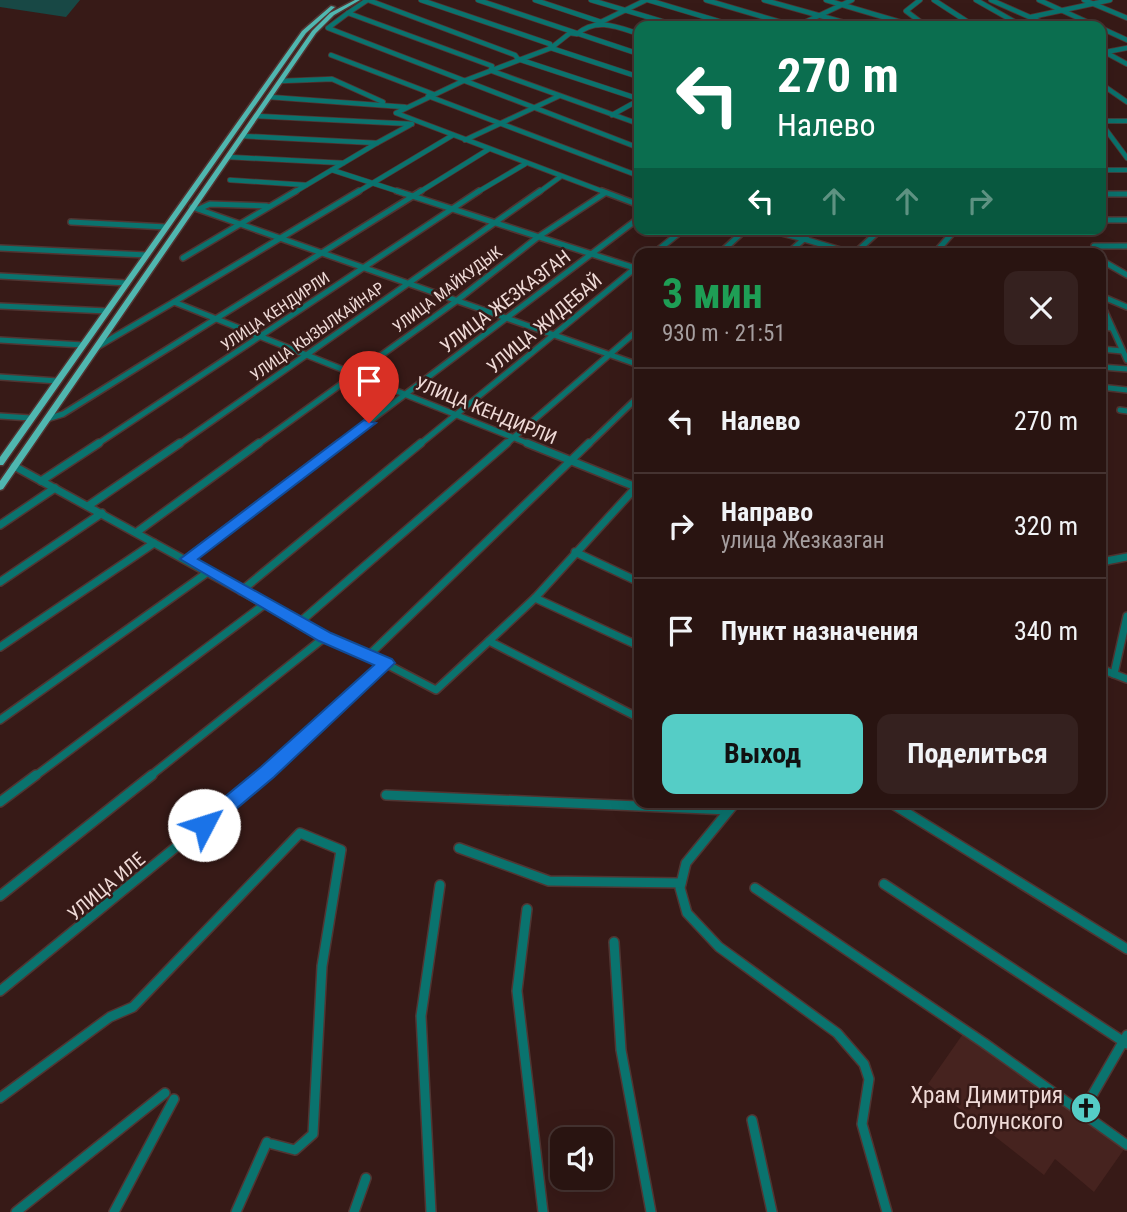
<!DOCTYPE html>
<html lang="ru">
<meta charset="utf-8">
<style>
:root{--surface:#291411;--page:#35211f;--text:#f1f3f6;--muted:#a59e9f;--line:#453331;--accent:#55cdc6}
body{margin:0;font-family:"Roboto Condensed",sans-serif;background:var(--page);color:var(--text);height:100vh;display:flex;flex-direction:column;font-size:26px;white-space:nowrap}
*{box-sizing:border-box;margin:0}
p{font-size:23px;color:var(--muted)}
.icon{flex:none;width:38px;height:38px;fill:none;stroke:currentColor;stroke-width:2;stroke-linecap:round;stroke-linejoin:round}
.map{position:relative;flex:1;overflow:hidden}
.side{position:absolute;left:634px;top:248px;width:472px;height:560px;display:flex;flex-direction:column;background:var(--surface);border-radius:14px;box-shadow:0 7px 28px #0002,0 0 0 2px var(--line)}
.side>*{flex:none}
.guide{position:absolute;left:634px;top:21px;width:472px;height:214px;border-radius:14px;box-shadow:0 7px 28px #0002,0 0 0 2px var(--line);background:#0b6e4f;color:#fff;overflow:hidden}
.controls{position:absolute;left:550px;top:1127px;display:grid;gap:14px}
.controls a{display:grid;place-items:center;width:63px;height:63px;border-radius:14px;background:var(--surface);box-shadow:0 7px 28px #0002,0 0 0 2px var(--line);font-size:35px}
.pin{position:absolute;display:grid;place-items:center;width:60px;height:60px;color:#fff;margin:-72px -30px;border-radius:50% 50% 50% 0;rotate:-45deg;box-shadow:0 0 7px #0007}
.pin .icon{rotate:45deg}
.me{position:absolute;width:77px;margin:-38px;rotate:50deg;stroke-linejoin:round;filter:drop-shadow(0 0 5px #0008)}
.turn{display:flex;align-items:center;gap:24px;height:147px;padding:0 28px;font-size:32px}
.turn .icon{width:91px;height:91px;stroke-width:2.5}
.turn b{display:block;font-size:49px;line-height:60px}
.lanes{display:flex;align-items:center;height:66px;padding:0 28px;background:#0003;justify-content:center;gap:35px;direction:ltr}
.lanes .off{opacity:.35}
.round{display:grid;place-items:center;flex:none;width:74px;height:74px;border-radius:14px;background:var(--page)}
.overview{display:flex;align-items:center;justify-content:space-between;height:119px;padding:0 28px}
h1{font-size:42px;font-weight:700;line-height:52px;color:#1e9e55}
.cta{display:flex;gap:14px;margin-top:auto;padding:14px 28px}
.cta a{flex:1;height:80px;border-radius:14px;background:var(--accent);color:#111;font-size:28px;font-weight:700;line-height:80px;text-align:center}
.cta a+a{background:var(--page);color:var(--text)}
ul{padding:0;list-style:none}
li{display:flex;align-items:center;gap:21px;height:105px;padding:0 28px;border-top:2px solid var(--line)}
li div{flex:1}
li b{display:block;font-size:26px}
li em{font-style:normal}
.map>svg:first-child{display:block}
.built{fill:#46231f}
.water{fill:#184845}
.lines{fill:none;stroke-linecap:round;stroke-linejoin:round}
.minor-far3-casing{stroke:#513532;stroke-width:6}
.minor-far2-casing{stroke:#513532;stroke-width:8}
.minor-far1-casing{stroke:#513532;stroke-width:10}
.minor-casing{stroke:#513532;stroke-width:12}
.major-casing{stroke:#513532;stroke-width:3}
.minor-far3{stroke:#0a736e;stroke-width:4.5}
.minor-far2{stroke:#0a736e;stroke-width:5}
.minor-far1{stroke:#0a736e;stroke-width:7}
.minor{stroke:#0a736e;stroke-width:9}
.major{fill:#50b7b0;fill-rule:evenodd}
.route{fill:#1a73e8;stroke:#114b97;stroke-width:2}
.labels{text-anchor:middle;stroke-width:5;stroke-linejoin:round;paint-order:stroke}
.far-street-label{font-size:16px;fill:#efdad7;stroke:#371a17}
.street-label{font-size:19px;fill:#efdad7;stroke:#371a17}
.near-poi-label{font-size:23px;fill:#efdad7;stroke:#371a17;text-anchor:end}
</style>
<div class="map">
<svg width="1127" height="1212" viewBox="0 0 1127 1212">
<rect width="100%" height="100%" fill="#371a17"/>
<path class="built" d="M965,1031L1127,1145L1094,1192L1055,1159L1044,1175L928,1084Z"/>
<path class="water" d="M0,0H80L66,17L0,7Z"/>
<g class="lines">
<g class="minor-far3-casing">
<g id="minor-far3">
<path d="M368,0L515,55L518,59L639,99"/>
<path d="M421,0L550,44L551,48L461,82L396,113L607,193"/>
<path d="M478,0L639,54"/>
<path d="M535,0L601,22L646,0"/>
<path d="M591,0L678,26"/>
<path d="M648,0L735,26"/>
<path d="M706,0L794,26"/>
<path d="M764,0L857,26"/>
<path d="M826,0L907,24"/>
<path d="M920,0L906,11L926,26"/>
<path d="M934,0L974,26"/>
<path d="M976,0L1022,26"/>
<path d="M991,0L1050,26"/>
<path d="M1039,0L1096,26"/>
<path d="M1084,0L1127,18"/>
<path d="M366,1L348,13L492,66L491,70"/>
<path d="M348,13L328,28L639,148"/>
<path d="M1031,17L1110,0"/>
<path d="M797,26L852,0"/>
<path d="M1101,28L1127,40"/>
<path d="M639,34C618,27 596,17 577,34L570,33L551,48L639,77"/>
<path d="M1101,50L1127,64"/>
<path d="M1106,52L1127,48"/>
<path d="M331,55L433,94"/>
<path d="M492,71L639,124"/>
<path d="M281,81L332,79L383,102"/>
<path d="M1101,84L1127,102"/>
<path d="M428,96L639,176"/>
<path d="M269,97L405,107"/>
<path d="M612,115L639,100"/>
<path d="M256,116L412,124"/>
<path d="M1101,121H1127"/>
<path d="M1101,123L1127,158"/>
<path d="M242,136L377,143L293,193"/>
<path d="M465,140L559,96"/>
<path d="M377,143L410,125"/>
<path d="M228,157L343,163"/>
<path d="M332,170L403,193"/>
<path d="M1101,170H1127"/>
<path d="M230,180L306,185"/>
<path d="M356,193L453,135"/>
<path d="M418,193L489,149"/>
<path d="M476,193L525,164"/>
<path d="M538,193L560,177"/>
</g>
</g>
<g class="minor-far2-casing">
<g id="minor-far2">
<path d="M397,191L638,269"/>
<path d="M602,191L639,205"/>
<path d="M1101,194H1127"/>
<path d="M192,207L639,365"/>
<path d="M199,209L210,204L267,206"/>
<path d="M1101,220H1127"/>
<path d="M71,222L166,227"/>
<path d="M766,229L804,239L813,229"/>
<path d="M1094,246H1127"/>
<path d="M0,248L147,255"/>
<path d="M653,254L684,229"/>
<path d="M719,254L746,229"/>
<path d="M787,254L804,239L854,254"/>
<path d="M854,254L881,229"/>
<path d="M934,254L956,229"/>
<path d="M183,258L296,191"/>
<path d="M1101,260L1127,275"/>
<path d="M0,276L127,283"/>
<path d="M1101,296L1127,307"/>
<path d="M174,302L359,191"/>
<path d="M1101,303L1127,360"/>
<path d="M0,306L107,311"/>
<path d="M1101,327L1112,328"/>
<path d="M0,340L83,345"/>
<path d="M97,347L174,302L532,445"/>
<path d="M1101,349L1122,351"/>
<path d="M1101,367L1127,369"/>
<path d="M0,377L58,381"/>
<path d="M1101,387L1127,390"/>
<path d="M1120,410L1127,411"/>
<path d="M0,416L31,418"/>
<path d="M47,419L63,414L421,191"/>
<path d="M96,445L479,191"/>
<path d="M178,445L540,191"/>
<path d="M257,445L455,302L538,237L605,193"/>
<path d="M338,445L639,218"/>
<path d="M419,445L639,265"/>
<path d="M505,445L639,329"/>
<path d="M588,445L639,396"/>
</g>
</g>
<g class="minor-far1-casing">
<g id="minor-far1">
<path d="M527,443L636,487"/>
<path d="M14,466L325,637L369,655L436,690L489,641L639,718"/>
<path d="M41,481L99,443"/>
<path d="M88,506L180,443"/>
<path d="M0,525L55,488"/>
<path d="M137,532L259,443"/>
<path d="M575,552L639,582"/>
<path d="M187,559L340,443"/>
<path d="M1101,562L1127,557"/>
<path d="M0,582L102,513"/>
<path d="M241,591L421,443"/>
<path d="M535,598L638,485"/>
<path d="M300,622L507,443"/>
<path d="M489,641L535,598L639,646"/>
<path d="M0,647L154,543"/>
<path d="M369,655L589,443"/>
<path d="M1101,669L1127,679"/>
<path d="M1114,674L1127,616"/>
<path d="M0,720L208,572"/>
<path d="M34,777L265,604"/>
<path d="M149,777L325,637"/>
<path d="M262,777L386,663"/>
</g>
</g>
<g class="minor-casing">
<g id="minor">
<path d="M386,795L729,810V807"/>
<path d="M0,802L36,775"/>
<path d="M735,803L686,863L680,888L687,913L719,947L837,1033L864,1064L869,1079L862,1124L887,1212"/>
<path d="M891,803L1127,949"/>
<path d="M459,848L549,881L681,883"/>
<path d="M884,884L1127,1044"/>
<path d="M755,888L984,1043L1127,1145"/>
<path d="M0,896L152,775"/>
<path d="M527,909L517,991L543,1212"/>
<path d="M614,942L621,1050L651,1212"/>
<path d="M0,991L264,775"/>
<path d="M0,1098L110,1017L133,1007L300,833L341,850L322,966L313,1134L295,1150L272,1144"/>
<path d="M1082,1113L1127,1035"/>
<path d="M752,1120L772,1212"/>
<path d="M16,1212L165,1093"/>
<path d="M114,1212L174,1099"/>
<path d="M236,1212L267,1142"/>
<path d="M354,1212L366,1178"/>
<path d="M431,1212L421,1016L440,885"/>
</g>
</g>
<g class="major-casing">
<g id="major">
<path d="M355,0H360L334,15L316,33L3,489L0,490V481L312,31L330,13Z"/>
<path d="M331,6L335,7L306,33L3,465H0V457L302,31Z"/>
</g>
</g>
<use href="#minor-far3" class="minor-far3"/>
<use href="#minor-far2" class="minor-far2"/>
<use href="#minor-far1" class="minor-far1"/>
<use href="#minor" class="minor"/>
<use href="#major" class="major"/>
</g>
<path class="route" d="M364,420L376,423L198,559L331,633L392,659L395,663L274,777L211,830H198L195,825L198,819L261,767L374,665L319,641L180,559Z"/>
<defs>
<g id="church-disc" transform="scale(1.575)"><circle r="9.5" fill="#55cdc6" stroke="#371a17"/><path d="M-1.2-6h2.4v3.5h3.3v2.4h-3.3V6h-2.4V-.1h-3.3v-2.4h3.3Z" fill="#111"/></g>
</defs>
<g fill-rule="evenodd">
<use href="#church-disc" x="1086" y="1108"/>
</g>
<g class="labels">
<g class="far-street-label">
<text transform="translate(447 289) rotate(-37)" y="6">УЛИЦА МАЙКУДЫК</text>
<text transform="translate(275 311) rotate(-34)" y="6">УЛИЦА КЕНДИРЛИ</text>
<text transform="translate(317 331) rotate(-35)" y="6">УЛИЦА КЫЗЫЛКАЙНАР</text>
</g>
<g class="street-label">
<text transform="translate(505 301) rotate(-37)" y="7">УЛИЦА ЖЕЗКАЗГАН</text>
<text transform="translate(544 323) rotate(-40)" y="7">УЛИЦА ЖИДЕБАЙ</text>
<text transform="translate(486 410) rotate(22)" y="7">УЛИЦА КЕНДИРЛИ</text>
<text transform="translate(106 886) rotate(-40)" y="7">УЛИЦА ИЛЕ</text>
</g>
<g class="near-poi-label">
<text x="1063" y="1103">Храм Димитрия<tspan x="1063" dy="26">Солунского</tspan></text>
</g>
</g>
</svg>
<div class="controls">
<a><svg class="icon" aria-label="sound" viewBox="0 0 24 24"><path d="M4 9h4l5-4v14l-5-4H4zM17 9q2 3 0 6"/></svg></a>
</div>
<div class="pin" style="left:369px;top:423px;background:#d93025"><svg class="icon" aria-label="arrive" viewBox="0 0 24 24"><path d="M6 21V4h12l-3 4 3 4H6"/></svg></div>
<svg class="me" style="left:204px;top:825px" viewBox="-20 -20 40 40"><circle r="19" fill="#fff"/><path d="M0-13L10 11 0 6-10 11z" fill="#1a73e8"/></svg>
<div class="guide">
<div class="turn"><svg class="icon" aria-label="left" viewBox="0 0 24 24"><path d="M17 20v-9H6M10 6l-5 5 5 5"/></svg><div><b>270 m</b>Налево</div></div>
<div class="lanes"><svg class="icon" aria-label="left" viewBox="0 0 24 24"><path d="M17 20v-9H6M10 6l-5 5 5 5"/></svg><svg class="icon off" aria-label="ahead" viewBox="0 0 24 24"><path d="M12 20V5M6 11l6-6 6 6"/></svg><svg class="icon off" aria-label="ahead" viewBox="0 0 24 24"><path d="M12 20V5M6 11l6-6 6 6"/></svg><svg class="icon off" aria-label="right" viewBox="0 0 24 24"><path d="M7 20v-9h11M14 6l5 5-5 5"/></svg></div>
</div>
<section class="side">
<div class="overview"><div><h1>3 мин</h1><p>930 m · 21:51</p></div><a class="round"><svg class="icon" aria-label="close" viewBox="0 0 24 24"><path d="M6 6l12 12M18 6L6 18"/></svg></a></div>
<ul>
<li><svg class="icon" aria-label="left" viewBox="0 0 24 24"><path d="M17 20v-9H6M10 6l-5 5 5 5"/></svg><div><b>Налево</b></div><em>270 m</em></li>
<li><svg class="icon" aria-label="right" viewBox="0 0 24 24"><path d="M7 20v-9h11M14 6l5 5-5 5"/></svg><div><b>Направо</b><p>улица Жезказган</p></div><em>320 m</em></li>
<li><svg class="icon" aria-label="arrive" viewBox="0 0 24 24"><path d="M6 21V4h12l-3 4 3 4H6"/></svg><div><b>Пункт назначения</b></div><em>340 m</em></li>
</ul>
<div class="cta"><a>Выход</a><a>Поделиться</a></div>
</section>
</div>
